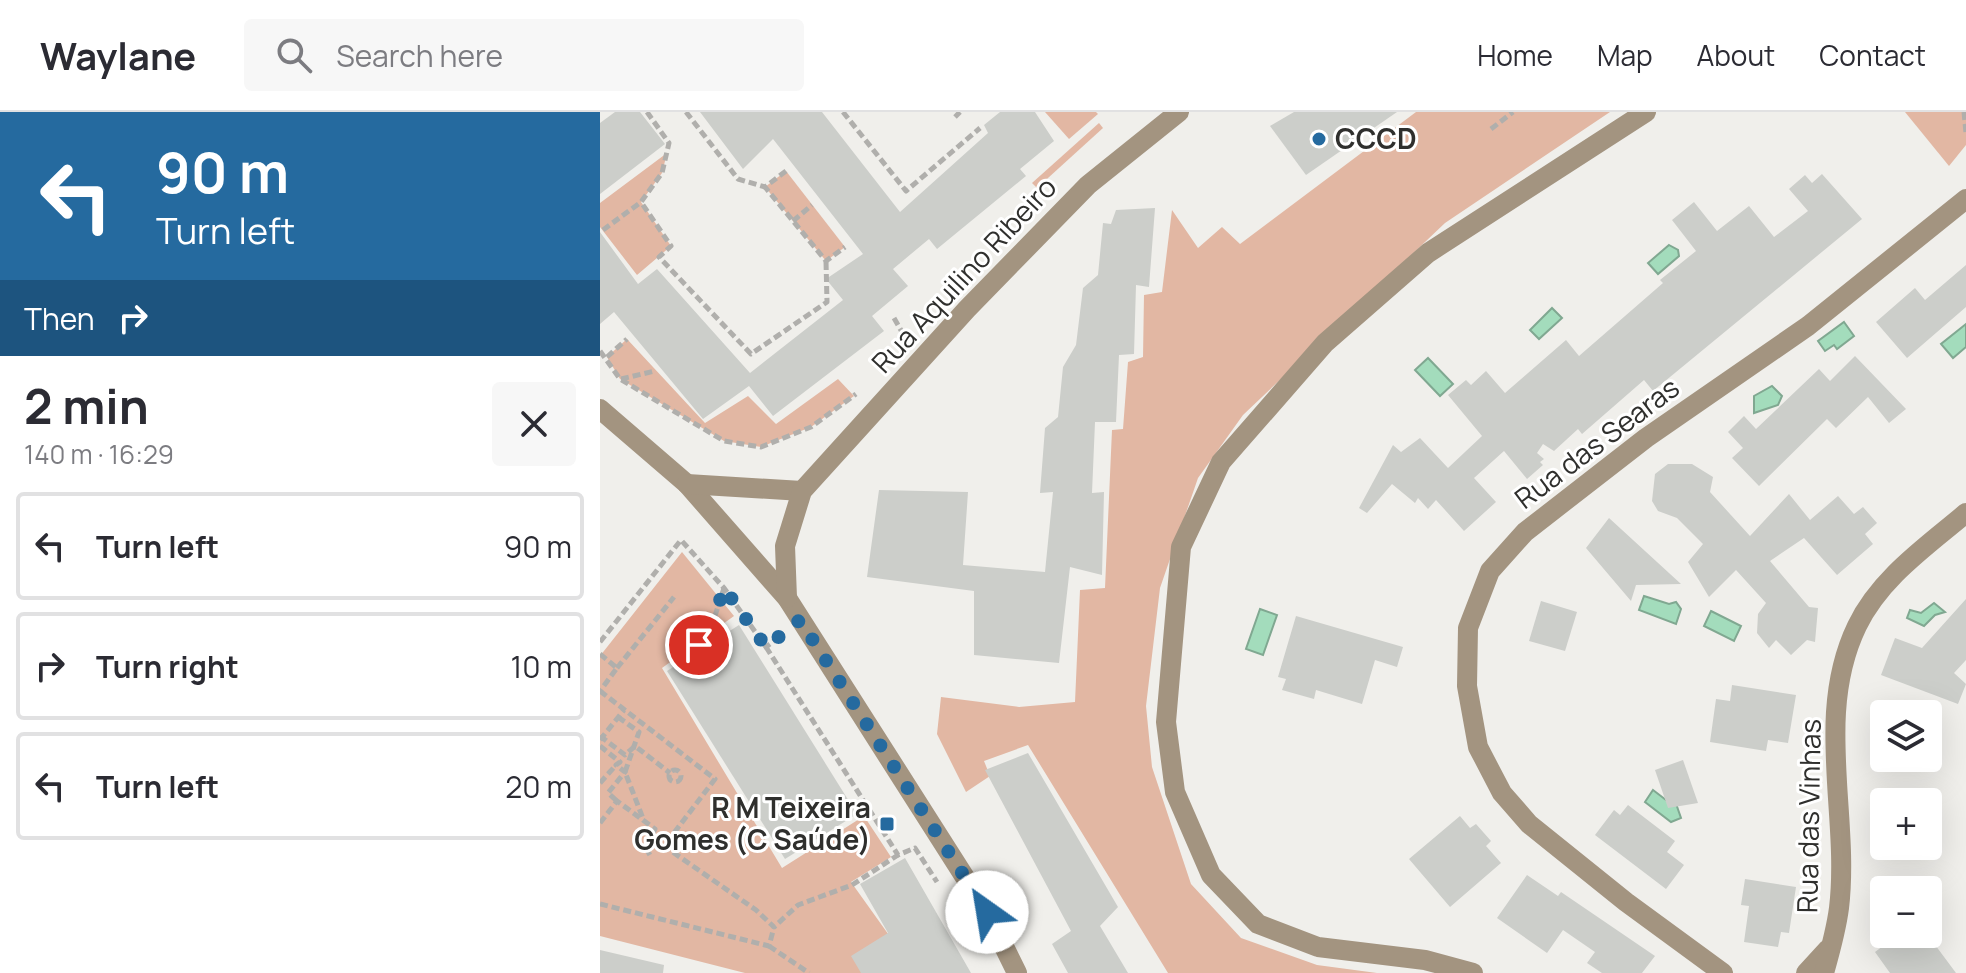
<!DOCTYPE html>
<meta charset="utf-8">
<style>
:root{--surface:#fff;--page:#f7f7f7;--text:#2b2b33;--muted:#7c7c81;--line:#e1e1e2}
body{margin:0;font-family:Manrope,sans-serif;background:var(--page);color:var(--text);height:100vh;display:flex;flex-direction:column;font-size:30px;white-space:nowrap}
*{box-sizing:border-box;margin:0}
p{font-size:26px;color:var(--muted)}
.icon{flex:none;width:44px;height:44px;fill:none;stroke:currentColor;stroke-width:2;stroke-linecap:round;stroke-linejoin:round}
.map{position:relative;flex:1;overflow:hidden}
.details{display:flex;flex-direction:column;background:var(--surface);width:600px}
.details>*{flex:none}
.banner{background:#256a9f;color:#fff;overflow:hidden}
.tools{position:absolute;left:1270px;top:588px;display:grid;gap:16px}
.tools a{display:grid;place-items:center;width:72px;height:72px;border-radius:8px;background:var(--surface);box-shadow:0 8px 32px #0002;font-size:40px}
.pin{position:absolute;display:grid;place-items:center;width:68px;height:68px;color:#fff;margin:-34px;border:4px solid #fff;border-radius:50%;box-shadow:0 2px 8px #0007}
.me{position:absolute;width:88px;margin:-44px;rotate:328deg;stroke-linejoin:round;filter:drop-shadow(0 0 6px #0008)}
.turn{display:flex;align-items:center;gap:28px;height:168px;padding:0 24px;font-size:36px}
.turn .icon{width:104px;height:104px;stroke-width:2.5}
.turn b{display:block;font-size:56px;line-height:68px}
.then{display:flex;align-items:center;height:76px;padding:0 24px;background:#0003;gap:16px;font-size:30px}
.round{display:grid;place-items:center;flex:none;width:84px;height:84px;border-radius:8px;background:var(--page)}
.overview{display:flex;align-items:center;justify-content:space-between;height:136px;padding:0 24px}
h1{font-size:48px;font-weight:700;line-height:60px}
ul{padding:0;list-style:none}
li{display:flex;align-items:center;gap:24px;height:108px;margin:0 16px 12px;padding:0 8px;border:4px solid var(--line);border-radius:8px}
li div{flex:1}
li b{display:block;font-size:30px}
li em{font-style:normal}
header{display:flex;align-items:center;gap:48px;box-sizing:border-box;height:112px;padding:0 40px;background:var(--surface);border-bottom:2px solid var(--line)}
header strong{font-size:38px}
nav{display:flex;gap:44px;margin-inline-start:auto;font-size:28px}
.search{width:560px;height:72px;background:var(--page);display:flex;align-items:center;gap:20px;box-sizing:border-box;padding:0 28px;border-radius:8px;color:var(--muted);font-size:30px}
main{display:flex;flex:1;min-height:0}
.map>svg:first-child{display:block}
.green{fill:#e2b7a3}
.water{fill:#a3dcbc;stroke:#80a891;stroke-width:2}
.building{fill:#ccceca}
.lines{fill:none;stroke-linecap:round;stroke-linejoin:round}
.path{stroke:#b0afac;stroke-width:5;stroke-dasharray:8 4;stroke-linecap:butt}
.minor{stroke:#a39480;stroke-width:20}
.route{stroke:#256a9f;stroke-width:14;stroke-dasharray:0 25.2}
.poi-dot{fill:#256a9f;stroke:#fff;stroke-width:3}
.labels{text-anchor:middle;stroke-width:6;stroke-linejoin:round;paint-order:stroke}
.poi-label{font-size:28px;font-weight:bold;fill:#2f2f2d;stroke:#fff;text-anchor:start}
.street-label{font-size:28px;fill:#2f2f2d;stroke:#fff}
</style>
<header>
<strong>Waylane</strong>
<div class="search"><svg class="icon" aria-label="search" viewBox="0 0 24 24"><circle cx="10" cy="10" r="6"/><path d="M15 15l6 6"/></svg>Search here</div>
<nav><a>Home</a><a>Map</a><a>About</a><a>Contact</a></nav>
</header>
<main>
<section class="details">
<div class="banner">
<div class="turn"><svg class="icon" aria-label="left" viewBox="0 0 24 24"><path d="M17 20v-9H6M10 6l-5 5 5 5"/></svg><div><b>90 m</b>Turn left</div></div>
<div class="then">Then<svg class="icon" aria-label="right" viewBox="0 0 24 24"><path d="M7 20v-9h11M14 6l5 5-5 5"/></svg></div>
</div>
<div class="overview"><div><h1>2 min</h1><p>140 m · 16:29</p></div><a class="round"><svg class="icon" aria-label="close" viewBox="0 0 24 24"><path d="M6 6l12 12M18 6L6 18"/></svg></a></div>
<ul>
<li><svg class="icon" aria-label="left" viewBox="0 0 24 24"><path d="M17 20v-9H6M10 6l-5 5 5 5"/></svg><div><b>Turn left</b></div><em>90 m</em></li>
<li><svg class="icon" aria-label="right" viewBox="0 0 24 24"><path d="M7 20v-9h11M14 6l5 5-5 5"/></svg><div><b>Turn right</b></div><em>10 m</em></li>
<li><svg class="icon" aria-label="left" viewBox="0 0 24 24"><path d="M17 20v-9H6M10 6l-5 5 5 5"/></svg><div><b>Turn left</b></div><em>20 m</em></li>
</ul>
</section>
<div class="map">
<svg width="1366" height="861" viewBox="0 0 1366 861">
<rect width="100%" height="100%" fill="#f0efeb"/>
<g class="green">
<path d="M445,0H496L498,2L469,27Z"/>
<path d="M816,0H1010L845,111L643,303L598,366L560,476L546,594L552,655L591,772L641,826L717,853L777,861H568L428,633L384,649L390,664L366,680L337,622L341,585L419,595L475,590L480,478L505,476L512,318L523,317L528,250L543,245L544,183L562,180L572,98L598,136L622,115L640,132Z"/>
<path d="M1305,0H1366V33L1349,54Z"/>
<path d="M499,11L503,16L437,76L432,71Z"/>
<path d="M67,41L62,61L41,90L71,134L37,163L0,115V91Z"/>
<path d="M186,59L245,135L226,149L165,75Z"/>
<path d="M27,227L105,311L148,284L176,312L238,267L254,284L211,315L161,335L124,329L20,267L7,245Z"/>
<path d="M82,440L134,504L62,556L182,756L264,704L291,745L251,770L316,861H145L0,824V544Z"/>
</g>
<g class="water">
<path d="M1069,133L1078,138L1079,144L1058,162L1048,151Z"/>
<path d="M952,196L962,206L939,227L930,218Z"/>
<path d="M1244,210L1254,224L1237,237L1234,233L1225,239L1218,229Z"/>
<path d="M1366,212V235L1353,246L1341,232Z"/>
<path d="M828,246L853,272L840,284L815,258Z"/>
<path d="M1172,274L1182,284L1178,293L1154,301V284Z"/>
<path d="M1044,484L1069,492L1076,490L1081,497L1076,512L1039,498Z"/>
<path d="M1334,491L1345,500L1335,503L1324,514L1307,506L1310,498L1321,501Z"/>
<path d="M660,497L677,503L663,543L646,537Z"/>
<path d="M1111,499L1141,514L1134,529L1104,514Z"/>
<path d="M1053,678L1066,688L1074,686L1081,706L1071,710L1045,690Z"/>
</g>
<g class="building">
<path d="M15,0H40L65,32L0,82V11Z"/>
<path d="M100,0H222L300,100L388,21L384,13L400,0H435L454,29L420,57L426,64L337,137L329,127L293,157L308,174L272,204L284,219L173,304L149,274L103,307L14,200L0,212V120L38,172L57,157L150,261L243,188L226,167L263,142L173,27L143,57Z"/>
<path d="M694,0H797L706,63L670,14Z"/>
<path d="M1222,62L1262,107L1053,279L1044,268L982,322L978,317L954,339L943,332L937,341L944,347L940,350L943,353L927,367L904,339L874,366L896,390L864,419L836,388L828,397L818,386L815,391L792,372L767,401L759,396L793,333L801,340L820,326L848,356L882,324L848,283L866,268L871,273L886,259L905,281L966,228L979,244L1063,171L1060,168L1096,139L1072,108L1094,90L1117,119L1149,94L1174,125L1208,99L1189,77L1205,63L1212,71Z"/>
<path d="M555,96L549,175L536,173L534,242L519,243L516,310H495L492,381L504,380L502,463L470,455L459,551L374,543V479L267,465L279,378L368,380L363,453L445,460L453,380L440,381L445,316L458,305L463,255L476,233L483,176L498,163L503,111L511,112L516,98Z"/>
<path d="M1366,153V195L1307,246L1276,210L1315,176L1325,188Z"/>
<path d="M1255,244L1306,297L1289,311L1268,285L1236,316L1227,307L1159,374L1132,346L1143,336L1128,320L1144,304L1156,317L1219,257L1230,269Z"/>
<path d="M1068,352H1092L1113,365L1110,380L1150,424L1189,382L1210,408L1238,384L1254,402L1263,395L1277,411L1265,422L1273,432L1237,463L1204,426L1170,449L1209,495L1218,496L1215,530L1207,528L1191,543L1176,528L1169,536L1157,521L1158,502L1166,491L1136,458L1109,485L1088,450L1103,432L1077,406L1058,399L1052,389L1055,362Z"/>
<path d="M1009,406L1081,472L1036,473L1031,489L986,436Z"/>
<path d="M1366,487V548L1354,561L1366,572L1358,592L1281,563L1295,526L1322,536Z"/>
<path d="M941,489L977,500L965,539L929,529Z"/>
<path d="M696,504L803,535L797,555L775,548L762,592L716,578L714,587L682,578L686,567L678,565Z"/>
<path d="M139,513L257,702L185,747L67,559Z"/>
<path d="M1132,573L1196,583L1188,631L1168,628L1166,639L1110,630L1116,587L1130,589Z"/>
<path d="M428,641L518,795L500,814L528,861H468L452,832L471,819L385,658Z"/>
<path d="M1083,648L1098,691L1068,696L1055,658Z"/>
<path d="M1028,693L1075,729L1067,740L1084,753L1066,777L995,723L1014,698L1020,703Z"/>
<path d="M860,704L870,716L876,712L891,729L886,734L901,751L850,795L809,747Z"/>
<path d="M305,746L371,861H261L251,844L288,821L260,772Z"/>
<path d="M927,763L958,784L961,780L1055,844L1042,861H1002L987,851L995,840L963,818L947,841L897,806Z"/>
<path d="M1145,767L1196,775L1189,821L1181,820L1178,835L1144,830L1149,794L1141,793Z"/>
<path d="M1313,822H1327L1356,861H1290L1275,840L1295,825L1300,832Z"/>
<path d="M0,838L64,853L63,861H0Z"/>
</g>
<g class="lines">
<g class="path">
<path d="M47,0L69,31L62,61L41,90L71,134L59,145L151,242L227,190L226,149"/>
<path d="M86,0L138,67L165,75"/>
<path d="M243,0L306,79L380,16"/>
<path d="M1364,0L1366,21"/>
<path d="M355,5L360,0"/>
<path d="M891,17L913,0"/>
<path d="M186,59L165,75L226,149L245,135"/>
<path d="M193,109L212,93"/>
<path d="M3,118L41,90"/>
<path d="M294,206L306,227L303,230"/>
<path d="M0,239L20,267L124,329L161,335L211,315L256,282"/>
<path d="M7,245L27,227"/>
<path d="M21,267L55,259"/>
<path d="M0,530L81,428L124,476L166,535L184,521"/>
<path d="M166,535L298,743L315,736L337,770"/>
<path d="M0,542L17,556L0,579"/>
<path d="M90,545L112,513L124,476"/>
<path d="M17,556L74,485"/>
<path d="M0,579L115,667L64,734L156,798L174,815L198,793L252,773L298,743"/>
<path d="M18,605L39,620L25,660L44,709"/>
<path d="M0,624L25,643L35,634L70,661"/>
<path d="M0,628L24,598"/>
<path d="M0,634L20,650L16,653L25,660L8,681L17,689"/>
<circle cx="75" cy="664" r="6"/>
<path d="M0,671L16,653"/>
<path d="M0,711L17,689L55,717L46,736L51,745"/>
<path d="M0,792L169,834L174,815"/>
<path d="M169,834L209,861"/>
</g>
<g class="minor">
<path d="M0,297L87,372L187,486L387,800L417,861"/>
<path d="M87,372L202,379"/>
<path d="M187,486L185,434L202,379L367,197L488,73L579,0"/>
<path d="M873,861L825,848L718,835L658,812L611,763L575,680L566,610L581,435L621,350L725,231L828,141L1046,0"/>
<path d="M1123,861L1026,790L929,712L902,681L878,635L867,574L868,516L890,459L925,420L1046,326L1208,214L1366,87"/>
<path d="M1206,861L1228,837"/>
<path d="M1224,861C1230,840 1236,819 1239,796C1250,703 1214,603 1257,514C1280,466 1327,434 1366,401"/>
</g>
</g>
<g class="lines">
<path class="route" d="M99,533L112,513L124,476L166,535L200,508L387,800"/>
</g>
<g class="poi-dot">
<circle cx="719" cy="27" r="8"/>
<rect x="279" y="704" width="16" height="16" rx="4"/>
</g>
<g class="labels">
<g class="poi-label">
<text x="735" y="37">CCCD</text>
<text x="271" y="706" text-anchor="end">R M Teixeira<tspan x="271" dy="32">Gomes (C Saúde)</tspan></text>
</g>
<g class="street-label">
<text transform="translate(364 163) rotate(-47)" y="10">Rua Aquilino Ribeiro</text>
<text transform="translate(997 331) rotate(-37)" y="10">Rua das Searas</text>
<text transform="translate(1209 704) rotate(-89)" y="10">Rua das Vinhas</text>
</g>
</g>
</svg>
<div class="tools">
<a><svg class="icon" aria-label="layers" viewBox="0 0 24 24"><path d="M12 4l9 5-9 5-9-5zM3 14l9 5 9-5"/></svg></a>
<a>+</a>
<a>−</a>
</div>
<div class="pin" style="left:99px;top:533px;background:#d93025"><svg class="icon" aria-label="arrive" viewBox="0 0 24 24"><path d="M6 21V4h12l-3 4 3 4H6"/></svg></div>
<svg class="me" style="left:387px;top:800px" viewBox="-20 -20 40 40"><circle r="19" fill="#fff"/><path d="M0-13L10 11 0 6-10 11z" fill="#256a9f"/></svg>
</div>
</main>
